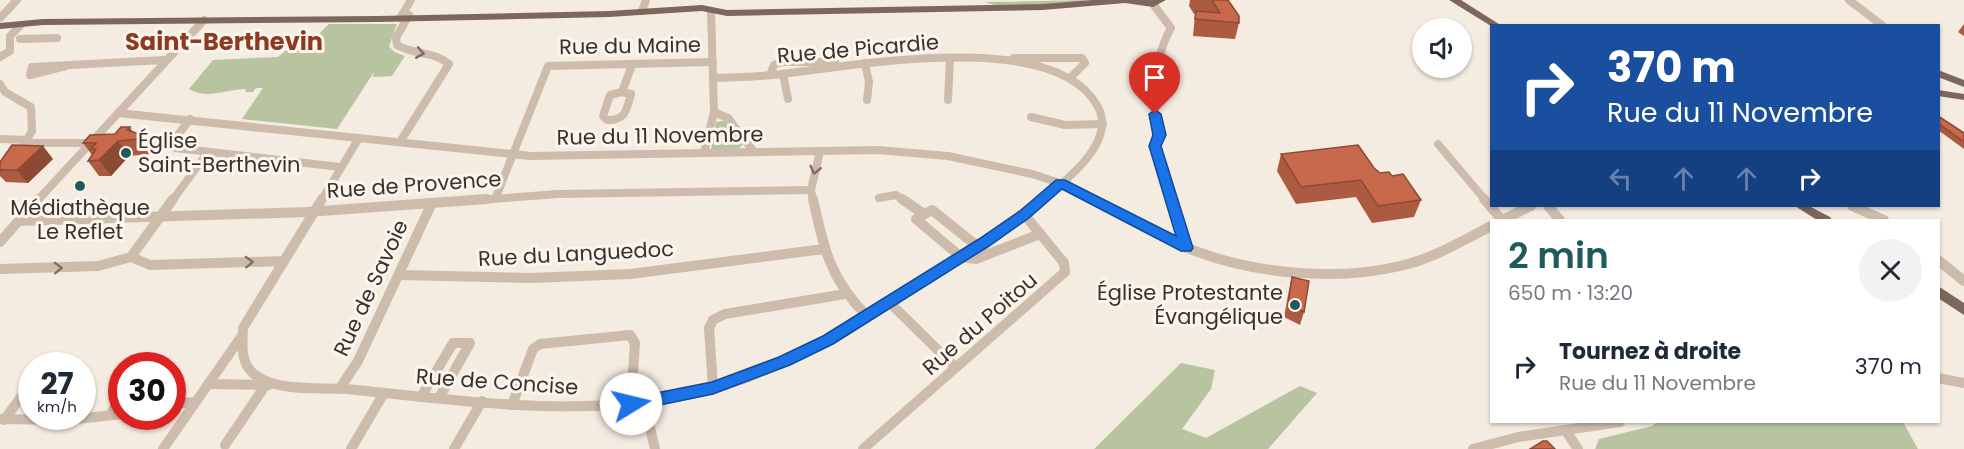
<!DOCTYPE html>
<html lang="fr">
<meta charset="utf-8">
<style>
:root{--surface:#fff;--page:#f2f2f3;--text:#1f2937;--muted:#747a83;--accent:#1f5a5e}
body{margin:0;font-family:Poppins,sans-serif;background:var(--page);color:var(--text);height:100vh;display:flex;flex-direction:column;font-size:22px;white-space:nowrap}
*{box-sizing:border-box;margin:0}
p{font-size:20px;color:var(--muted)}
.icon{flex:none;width:33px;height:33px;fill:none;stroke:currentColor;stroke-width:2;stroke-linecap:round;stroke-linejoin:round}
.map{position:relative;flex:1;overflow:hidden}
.side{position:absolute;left:1490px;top:219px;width:450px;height:204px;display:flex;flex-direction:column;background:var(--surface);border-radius:0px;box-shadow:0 2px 4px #0004}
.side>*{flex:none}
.banner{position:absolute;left:1490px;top:24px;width:450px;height:183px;border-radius:0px;box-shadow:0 2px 4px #0004;background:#1a4fa0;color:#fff;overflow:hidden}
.buttons{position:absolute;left:1412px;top:18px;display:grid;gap:12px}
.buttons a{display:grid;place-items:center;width:60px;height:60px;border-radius:50%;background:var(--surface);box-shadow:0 2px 4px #0004;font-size:30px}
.speed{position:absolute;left:18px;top:352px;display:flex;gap:12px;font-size:30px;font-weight:700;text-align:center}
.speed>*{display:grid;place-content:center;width:78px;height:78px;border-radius:50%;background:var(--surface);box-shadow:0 2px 4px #0004;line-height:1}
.speed small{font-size:15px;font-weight:400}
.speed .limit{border:9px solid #d22;background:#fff;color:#111}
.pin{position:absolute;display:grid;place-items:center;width:51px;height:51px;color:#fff;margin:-62px -26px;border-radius:50% 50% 50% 0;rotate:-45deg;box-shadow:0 0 6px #0007}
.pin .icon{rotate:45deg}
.me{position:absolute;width:66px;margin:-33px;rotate:81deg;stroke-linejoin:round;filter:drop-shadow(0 0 4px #0008)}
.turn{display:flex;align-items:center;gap:21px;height:126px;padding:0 18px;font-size:27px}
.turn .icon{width:78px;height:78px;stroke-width:2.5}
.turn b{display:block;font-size:42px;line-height:51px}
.lanes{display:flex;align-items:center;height:57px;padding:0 18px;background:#0003;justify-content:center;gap:30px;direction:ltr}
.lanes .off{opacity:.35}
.round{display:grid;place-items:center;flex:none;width:63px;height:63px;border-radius:32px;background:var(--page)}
.overview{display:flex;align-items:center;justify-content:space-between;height:102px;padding:0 18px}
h1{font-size:36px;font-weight:600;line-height:45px;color:var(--accent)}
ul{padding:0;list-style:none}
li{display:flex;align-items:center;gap:18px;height:90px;padding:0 18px}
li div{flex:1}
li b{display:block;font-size:22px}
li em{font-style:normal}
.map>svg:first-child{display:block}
.green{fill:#b8c4a0}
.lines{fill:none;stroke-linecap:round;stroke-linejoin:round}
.minor-far1{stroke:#cdbbac;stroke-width:8}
.minor{stroke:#cdbbac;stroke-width:10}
.major{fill:#7d675c;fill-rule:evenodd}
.wall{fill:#ac5a40}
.shaded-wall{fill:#8c4a34}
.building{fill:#c8694b;stroke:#8c4a34;stroke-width:1.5}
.oneway{stroke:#7d6f65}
.route{fill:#1a73e8;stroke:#114b97;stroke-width:1.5}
.poi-dot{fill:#1f5a5e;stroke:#fbf5ee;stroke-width:2}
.labels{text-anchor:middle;stroke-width:6;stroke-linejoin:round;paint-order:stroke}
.street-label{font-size:21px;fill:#3b302b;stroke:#fbf5ee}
.poi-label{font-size:21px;fill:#3b302b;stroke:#fbf5ee;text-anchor:start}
.quarter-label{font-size:24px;font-weight:bold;fill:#8c3b22;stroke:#fbf5ee}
</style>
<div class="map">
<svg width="1964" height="449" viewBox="0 0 1964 449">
<rect width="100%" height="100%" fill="#f4ebe1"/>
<g class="green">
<path d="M1093,0C1074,2 998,11 986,2Z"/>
<path d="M329,24H397L389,46L394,52L405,56L392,76L373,77L374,72L337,129L242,119L263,88H256L253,92H245L246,89C228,89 206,100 189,89L213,60L278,57L296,42L319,34Z"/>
<path d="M722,121H726L743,144L738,150H711L716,122Z"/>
<path d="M1181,363L1215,370L1211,389L1182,429L1206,438L1300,386L1317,393L1268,449H1094Z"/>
<path d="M1657,422H1903L1918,449H1595L1599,439L1652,426Z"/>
</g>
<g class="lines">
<g class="minor-far1">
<path d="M1849,0L1883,26"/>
<path d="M1153,4L1171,28C1159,48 1155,77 1154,101C1154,118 1163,129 1155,146L1172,201"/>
<path d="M642,11L646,0"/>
<path d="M0,18L17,0"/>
<path d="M400,18L411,0"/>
<path d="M20,39L57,38"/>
<path d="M0,57L10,51V36L20,26"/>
<path d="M1014,58H1082L1085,63L1070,78"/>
<path d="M865,63L869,82L867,100"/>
<path d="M66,66L30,75L32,67L164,60"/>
<path d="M783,74L788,99"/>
<path d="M770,75L774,65L782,62H835"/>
<path d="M713,78C736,77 759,77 781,74C855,66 1056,27 1098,107C1117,142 1065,182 1040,201"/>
<path d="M0,84L5,92L31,107L32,131L19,153"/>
<path d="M622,92L631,94C626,111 626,120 607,120L603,116L610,95Z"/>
<path d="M622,92L632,65"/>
<path d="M948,100L950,59"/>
<path d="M714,112L728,118L754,152"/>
<path d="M118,113L531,156L878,150L948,156L1032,174L1060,183L1095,201"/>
<path d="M1031,117L1065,125L1103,124"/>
<path d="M190,119L171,144L175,148L340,167"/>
<path d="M0,139L28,140"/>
<path d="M400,142L449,64C434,51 414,55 397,45L396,38L409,15"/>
<path d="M27,143H87"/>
<path d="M1438,144L1486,201"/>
<path d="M704,153L714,112L711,11"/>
<path d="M496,197L548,66L713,62"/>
<path d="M879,198L896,195L904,201"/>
<path d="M37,201L204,20"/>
<path d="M172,201L208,152"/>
<path d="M321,201L359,138"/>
<path d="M466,201L558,194L811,190"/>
<path d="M813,201L811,190L820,151"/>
</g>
<g class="minor">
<path d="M322,199L243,328C242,346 240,366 258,377C283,392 319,387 347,389C478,402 616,425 743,379C799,359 846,329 895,298C946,266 995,235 1042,199"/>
<path d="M813,199C824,249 830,279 867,316"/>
<path d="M902,199L924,214"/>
<path d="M1092,199C1127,216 1162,239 1198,252C1258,274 1337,281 1400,266C1432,259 1462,241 1491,226"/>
<path d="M1171,199L1186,248"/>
<path d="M1484,199L1502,220L1531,206"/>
<path d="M1548,206L1560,220"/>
<path d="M1852,206L1884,220"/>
<path d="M19,221L307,212L487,199"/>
<path d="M0,242L38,199"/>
<path d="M987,254L932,210L916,219L961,257L976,259L1040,234"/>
<path d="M131,257L173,199"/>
<path d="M1938,260L1964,281"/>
<path d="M0,269L98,266L131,257L150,265L284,261"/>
<path d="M400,275L532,278L630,274L824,249"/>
<path d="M889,302L955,367"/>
<path d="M1938,378L1964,383"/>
<path d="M208,384L269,385"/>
<path d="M340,388L358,361L432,203"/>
<path d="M713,388L709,328L713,320L725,314L845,294"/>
<path d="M421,397L453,343H470L439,398"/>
<path d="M650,401L649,424L655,449"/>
<path d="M172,404L195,402"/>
<path d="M512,405L533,349L540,344L630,335L635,343L631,404"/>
<path d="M110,415L122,396"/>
<path d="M0,419L68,420L122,414"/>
<path d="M4,420L32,382"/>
<path d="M1566,431L1578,449"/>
<path d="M225,445L265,386"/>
<path d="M163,449L241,337"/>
<path d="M351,449L384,393"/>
<path d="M454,449L482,401"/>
<path d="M863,449L1065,272L1064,263L1024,214"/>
<path d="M1473,449L1518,437L1620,422"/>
</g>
<g class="major">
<path d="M1092,0H1166L1153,7L1125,3L1043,10L727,16L702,11L609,17L377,22L43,25L0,29V23L43,19L377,16L609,11L702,5L727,10L1043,4Z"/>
<path d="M1449,0H1461L1502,26H1491Z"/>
<path d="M1938,70L1964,80V87L1938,77Z"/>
<path d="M1938,90L1964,94V100L1938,96Z"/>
<path d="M1795,206H1809L1830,217L1832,220H1817Z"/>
<path d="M1938,286L1964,303V315L1938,298Z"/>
</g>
</g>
<g class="wall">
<path d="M1190,0H1228L1239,23L1235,39L1193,36L1195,14H1194L1189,6Z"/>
<path d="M1964,24V36L1958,32Z"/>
<path d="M1938,116L1964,133V149L1938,130Z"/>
<path d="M130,127L133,132L151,138L161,153L129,156L111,176H99L88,161L92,155L83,143L115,134Z"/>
<path d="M1281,154L1374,168L1380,173L1392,176L1421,200L1414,217L1372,223L1356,197L1296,204L1277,171Z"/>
<path d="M53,159L28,183L6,182L0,176V162Z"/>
<path d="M1292,277L1304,312L1300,325L1284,317L1289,290Z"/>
</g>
<g class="shaded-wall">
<path d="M118,141L129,156L111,176L99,160Z"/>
<path d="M43,146L53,159L28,183L17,170Z"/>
</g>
<g class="building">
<path d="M1212,0H1228L1239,16V23L1195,19L1196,11L1220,13Z"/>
<path d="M1938,116L1964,133V142L1938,123Z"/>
<path d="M121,127H130L127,130L151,138L118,141L99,160L88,161L96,149H91L96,143H83L90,135L115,134Z"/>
<path d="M12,145L43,146L17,170H0V162Z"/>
<path d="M1358,145L1374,168L1380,173L1389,172L1392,176L1403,174L1421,200L1378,206L1361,180L1301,187L1281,154Z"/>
<path d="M1292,277L1309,281L1304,312L1288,304Z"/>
<path d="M1543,441H1547L1555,449H1530Z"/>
</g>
<defs><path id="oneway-chevron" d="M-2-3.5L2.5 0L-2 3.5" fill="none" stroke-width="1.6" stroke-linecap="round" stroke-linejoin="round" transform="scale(1.5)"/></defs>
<g class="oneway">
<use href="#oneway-chevron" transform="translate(420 53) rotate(10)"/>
<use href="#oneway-chevron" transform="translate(815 170) rotate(103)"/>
<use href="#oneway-chevron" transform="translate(249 262) rotate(-2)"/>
<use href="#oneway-chevron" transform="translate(58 268) rotate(-2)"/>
</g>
<path class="route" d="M1155,110L1161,114L1166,135L1161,146L1193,248L1191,251H1181L1062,189L1029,218L989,246L833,344L790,365L713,394L631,411L626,409L623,404L626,399L712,382L779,357L823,336L979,239L1020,211L1056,180H1065L1176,236L1149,146L1153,135L1149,114Z"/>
<g class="poi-dot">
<circle cx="126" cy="153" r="6"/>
<circle cx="80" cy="186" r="6"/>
<circle cx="1295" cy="305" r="6"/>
</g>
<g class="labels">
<g class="street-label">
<text transform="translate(630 46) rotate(-1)" y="7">Rue du Maine</text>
<text transform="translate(858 49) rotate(-5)" y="7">Rue de Picardie</text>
<text transform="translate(660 136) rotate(-1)" y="7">Rue du 11 Novembre</text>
<text transform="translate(414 185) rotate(-4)" y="7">Rue de Provence</text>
<text transform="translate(576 254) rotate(-3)" y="7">Rue du Languedoc</text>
<text transform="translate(371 288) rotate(-65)" y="7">Rue de Savoie</text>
<text transform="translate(980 324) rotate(-41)" y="7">Rue du Poitou</text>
<text transform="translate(497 382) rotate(4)" y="7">Rue de Concise</text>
</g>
<g class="poi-label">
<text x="138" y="148">Église<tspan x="138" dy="24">Saint-Berthevin</tspan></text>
<text x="80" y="215" text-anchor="middle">Médiathèque<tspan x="80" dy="24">Le Reflet</tspan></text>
<text x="1283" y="300" text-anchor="end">Église Protestante<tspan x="1283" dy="24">Évangélique</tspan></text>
</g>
<g class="quarter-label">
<text x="224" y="50">Saint-Berthevin</text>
</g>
</g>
</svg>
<div class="buttons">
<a><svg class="icon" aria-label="sound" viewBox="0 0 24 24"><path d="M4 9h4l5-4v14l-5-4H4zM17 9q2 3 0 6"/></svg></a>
</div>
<div class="speed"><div>27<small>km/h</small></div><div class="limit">30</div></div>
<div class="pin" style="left:1155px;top:114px;background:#d93025"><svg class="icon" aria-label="arrive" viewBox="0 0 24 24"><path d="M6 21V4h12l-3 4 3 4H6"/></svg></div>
<svg class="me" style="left:631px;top:404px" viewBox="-20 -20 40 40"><circle r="19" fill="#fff"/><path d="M0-13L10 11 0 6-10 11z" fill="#1a73e8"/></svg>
<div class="banner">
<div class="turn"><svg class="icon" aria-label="right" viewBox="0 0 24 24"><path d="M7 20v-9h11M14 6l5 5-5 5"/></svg><div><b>370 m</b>Rue du 11 Novembre</div></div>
<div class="lanes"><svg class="icon off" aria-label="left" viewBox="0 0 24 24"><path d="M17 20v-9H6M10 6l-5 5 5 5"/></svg><svg class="icon off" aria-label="ahead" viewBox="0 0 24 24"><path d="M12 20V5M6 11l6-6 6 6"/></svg><svg class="icon off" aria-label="ahead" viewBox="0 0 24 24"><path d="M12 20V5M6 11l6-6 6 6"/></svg><svg class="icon" aria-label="right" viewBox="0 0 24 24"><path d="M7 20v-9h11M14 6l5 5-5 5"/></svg></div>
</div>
<section class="side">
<div class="overview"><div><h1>2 min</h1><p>650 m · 13:20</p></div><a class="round"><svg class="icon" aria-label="close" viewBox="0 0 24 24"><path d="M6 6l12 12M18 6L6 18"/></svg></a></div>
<ul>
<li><svg class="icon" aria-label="right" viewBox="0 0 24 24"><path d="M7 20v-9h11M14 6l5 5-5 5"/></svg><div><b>Tournez à droite</b><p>Rue du 11 Novembre</p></div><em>370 m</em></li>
</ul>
</section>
</div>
